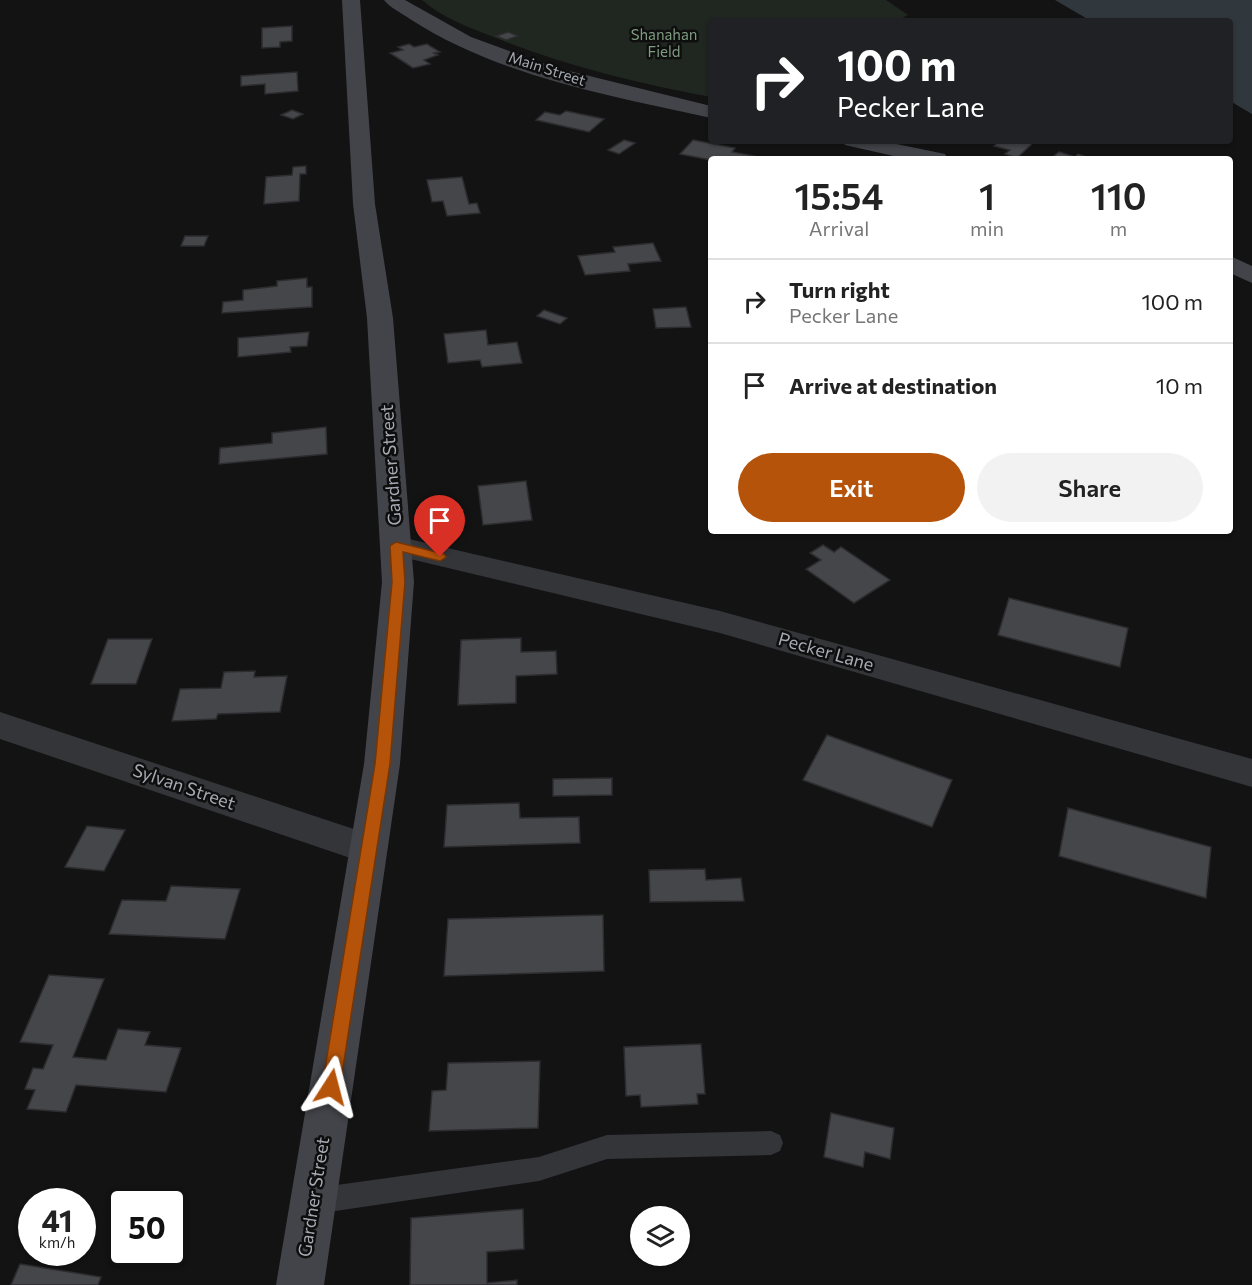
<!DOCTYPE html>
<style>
:root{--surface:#fff;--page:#f2f2f2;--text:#222;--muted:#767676;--line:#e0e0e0;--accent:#b45309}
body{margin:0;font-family:Commissioner,sans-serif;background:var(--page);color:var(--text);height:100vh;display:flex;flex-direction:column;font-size:22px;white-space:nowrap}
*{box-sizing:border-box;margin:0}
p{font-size:20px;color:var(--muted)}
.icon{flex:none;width:33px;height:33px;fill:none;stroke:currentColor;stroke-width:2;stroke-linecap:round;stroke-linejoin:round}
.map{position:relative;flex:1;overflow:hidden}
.details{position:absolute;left:708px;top:156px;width:525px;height:378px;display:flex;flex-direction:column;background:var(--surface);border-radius:6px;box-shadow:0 2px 4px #0004}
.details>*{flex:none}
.banner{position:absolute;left:708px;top:18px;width:525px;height:126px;border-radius:6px;box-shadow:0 2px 4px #0004;background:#202124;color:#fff;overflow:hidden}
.tools{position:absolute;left:630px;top:1206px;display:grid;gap:12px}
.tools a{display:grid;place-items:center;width:60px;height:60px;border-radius:50%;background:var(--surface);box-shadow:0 2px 4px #0004;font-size:30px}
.speed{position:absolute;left:18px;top:1188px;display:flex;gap:12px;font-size:30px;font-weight:700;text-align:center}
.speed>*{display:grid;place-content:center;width:78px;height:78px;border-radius:50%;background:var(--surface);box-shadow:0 2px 4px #0004;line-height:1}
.speed small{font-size:15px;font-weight:400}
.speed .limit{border:3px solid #111;border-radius:9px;background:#fff;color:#111}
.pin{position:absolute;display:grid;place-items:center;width:51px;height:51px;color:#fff;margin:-62px -26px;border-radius:50% 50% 50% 0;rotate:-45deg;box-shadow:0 0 6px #0007}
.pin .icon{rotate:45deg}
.me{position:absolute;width:66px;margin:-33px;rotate:9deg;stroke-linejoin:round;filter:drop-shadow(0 0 4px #0008)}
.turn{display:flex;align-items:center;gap:21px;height:126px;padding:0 30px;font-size:27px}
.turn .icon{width:78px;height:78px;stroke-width:2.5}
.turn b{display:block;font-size:42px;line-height:51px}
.eta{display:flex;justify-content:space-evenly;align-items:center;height:102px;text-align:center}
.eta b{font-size:36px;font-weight:600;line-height:42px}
.action{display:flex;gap:12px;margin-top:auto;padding:12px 30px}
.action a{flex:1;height:69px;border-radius:36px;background:var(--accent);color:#fff;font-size:24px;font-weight:600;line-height:69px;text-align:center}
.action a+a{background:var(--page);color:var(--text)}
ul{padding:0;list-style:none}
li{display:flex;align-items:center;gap:18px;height:84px;padding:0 30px;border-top:2px solid var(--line)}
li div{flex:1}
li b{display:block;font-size:22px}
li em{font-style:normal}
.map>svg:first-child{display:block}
.green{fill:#202620}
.water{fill:#30383d}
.building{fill:#454649;stroke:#2d2d30;stroke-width:1.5}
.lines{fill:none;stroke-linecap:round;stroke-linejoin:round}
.lane{fill:#343539;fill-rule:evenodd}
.street{fill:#343539;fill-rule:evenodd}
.secondary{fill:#434449;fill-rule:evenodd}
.route{fill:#b45309;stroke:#753606;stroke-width:1.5}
.labels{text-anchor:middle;stroke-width:5;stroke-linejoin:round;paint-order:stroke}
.far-park-label{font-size:15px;fill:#7f9c80;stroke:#0e0e0f}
.far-street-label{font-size:15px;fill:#a6aab3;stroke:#0e0e0f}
.street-label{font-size:18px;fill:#a6aab3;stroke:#0e0e0f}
</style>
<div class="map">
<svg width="1252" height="1285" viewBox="0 0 1252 1285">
<rect width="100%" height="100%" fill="#131314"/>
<path class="green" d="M422,0H886L908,15L897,21H711V97C636,83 562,65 491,36C468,27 441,17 422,0Z"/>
<path class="water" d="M1055,0H1252V114L1230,101V21H1091Z"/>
<g class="building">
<path d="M292,26V41L280,42V47L262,48V28Z"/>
<path d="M508,32L518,36L506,40L496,36Z"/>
<path d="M409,44L414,47L427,44L440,52L434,53L438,55L424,60L430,64L413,68L390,53L403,50L398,47Z"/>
<path d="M297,72L298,91L265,94V84L241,86V76Z"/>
<path d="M292,110L303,114L293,119L281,115Z"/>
<path d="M566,111L604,119L589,132L536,120L545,112L560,115Z"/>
<path d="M624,140L635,143L619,154L608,150Z"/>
<path d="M693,140L735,148L732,152L754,156L751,159L711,160L680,154Z"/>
<path d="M999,141H1035L1017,158L1005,154L1010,150L994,146Z"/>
<path d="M1059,152L1075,157L1078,154L1093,159H1050Z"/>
<path d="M306,166V174H300L299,201L264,204L266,177L292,175L293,167Z"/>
<path d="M462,177L469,204L477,203L480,213L447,216L443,201L432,202L427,180Z"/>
<path d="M185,236H208L204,246H181Z"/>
<path d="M653,243L661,261L628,264L630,271L585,275L578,256L615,252L613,247Z"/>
<path d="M307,278V287H312V307L222,313L223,302L243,300V290L277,286V281Z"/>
<path d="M686,307L691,327L656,328L653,309Z"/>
<path d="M544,310L567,318L560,324L537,316Z"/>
<path d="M486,330L488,345L517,342L522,363L482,367L480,360L448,363L444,334Z"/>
<path d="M309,332L307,346L290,347L291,352L238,357V338Z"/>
<path d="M326,427L327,454L219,464L220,448L272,443V433Z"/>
<path d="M526,481L532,520L483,525L478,486Z"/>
<path d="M823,545L834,552L841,547L890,580L854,603L806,569L821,560L810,553Z"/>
<path d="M1009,598L1128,628L1120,667L998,635Z"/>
<path d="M521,638V652L556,651L557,674L516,676V703L458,705L461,640Z"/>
<path d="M108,639H152L136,684H91Z"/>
<path d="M255,671L254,677L287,676L280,712L218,714L216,719L172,721L180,689L221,688L224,672Z"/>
<path d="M827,735L952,780L932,827L803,780Z"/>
<path d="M612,778V795L553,796V779Z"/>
<path d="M519,803L520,818L579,817L580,843L444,847L447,805Z"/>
<path d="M1068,808L1211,847L1206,898L1059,856Z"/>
<path d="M87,826L125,830L104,871L65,867Z"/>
<path d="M705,869L706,880L741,878L744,901L650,902L649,870Z"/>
<path d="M171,886L240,889L225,939L109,934L122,900L166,901Z"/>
<path d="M603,915L604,971L444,976L448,919Z"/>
<path d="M49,975L104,979L73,1057L106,1060L118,1029L150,1032L145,1045L181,1048L166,1092L76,1085L66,1112L27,1109L35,1090L25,1089L33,1068L43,1069L53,1045L20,1042Z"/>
<path d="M701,1044L705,1094H697L698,1104L641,1107L640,1095L626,1096L624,1047Z"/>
<path d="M540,1061L538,1128L429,1131L432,1091L446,1090L448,1063Z"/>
<path d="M831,1113L894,1128L890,1159L865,1152L863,1167L824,1157Z"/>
<path d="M523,1209L524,1249L487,1252V1283L517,1280V1285H410L411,1218Z"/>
<path d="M20,1264L101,1277L98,1285H11Z"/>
</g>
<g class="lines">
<path class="lane" d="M771,1131L780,1135L783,1143L780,1151L771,1155L607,1159L539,1181L315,1214L306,1210L302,1201L306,1192L315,1188L539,1157L607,1135Z"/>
<g class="street">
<path d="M396,536L720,611L1252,759V787L720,633L385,553L381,546L385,539Z"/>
<path d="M0,712L381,838L387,849L381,860L368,864L0,739Z"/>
</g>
<g class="secondary">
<path d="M342,0H360L375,204L393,318L414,582L400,764L324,1285H276L364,764L382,582L367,318L353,204Z"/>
<path d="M384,0H405L471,37L553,67L711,106V118C610,96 498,76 410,19C402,13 390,8 384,0Z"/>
<path d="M842,141H882L945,154L948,159H907L845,145Z"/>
<path d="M1230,256L1252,266V283L1230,273Z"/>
</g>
</g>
<path class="route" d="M396,542L444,554L446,557L440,561L403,552L405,582L390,764L340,1087L338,1093L331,1095L325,1093L322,1087L375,764L392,582L390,546Z"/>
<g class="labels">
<g class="far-park-label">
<text x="664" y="40">Shanahan<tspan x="664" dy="17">Field</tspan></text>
</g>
<g class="far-street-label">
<text transform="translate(547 69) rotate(18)" y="5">Main Street</text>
</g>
<g class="street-label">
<text transform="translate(391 465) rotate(-94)" y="6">Gardner Street</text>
<text transform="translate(826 652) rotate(16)" y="6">Pecker Lane</text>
<text transform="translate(184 787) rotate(19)" y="6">Sylvan Street</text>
<text transform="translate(314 1197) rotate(-81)" y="6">Gardner Street</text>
</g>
</g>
</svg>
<div class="tools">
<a><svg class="icon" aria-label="layers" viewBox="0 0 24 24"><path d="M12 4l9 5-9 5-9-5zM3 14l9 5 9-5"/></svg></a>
</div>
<div class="speed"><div>41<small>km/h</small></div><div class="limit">50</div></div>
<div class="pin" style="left:440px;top:557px;background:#d93025"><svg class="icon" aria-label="arrive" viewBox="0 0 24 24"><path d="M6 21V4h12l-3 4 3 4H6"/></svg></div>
<svg class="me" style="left:331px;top:1087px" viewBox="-20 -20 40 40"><path d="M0-17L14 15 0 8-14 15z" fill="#b45309" stroke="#fff" stroke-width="4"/></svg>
<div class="banner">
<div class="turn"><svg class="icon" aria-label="right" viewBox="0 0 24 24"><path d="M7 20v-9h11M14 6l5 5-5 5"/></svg><div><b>100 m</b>Pecker Lane</div></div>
</div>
<section class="details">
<div class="eta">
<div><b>15:54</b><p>Arrival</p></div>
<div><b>1</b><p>min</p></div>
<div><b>110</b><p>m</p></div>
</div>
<ul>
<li><svg class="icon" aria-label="right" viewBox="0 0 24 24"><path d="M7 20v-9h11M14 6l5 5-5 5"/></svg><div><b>Turn right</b><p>Pecker Lane</p></div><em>100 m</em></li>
<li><svg class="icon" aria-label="arrive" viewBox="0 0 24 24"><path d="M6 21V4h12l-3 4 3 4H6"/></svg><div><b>Arrive at destination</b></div><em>10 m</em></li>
</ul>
<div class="action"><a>Exit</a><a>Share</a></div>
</section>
</div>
